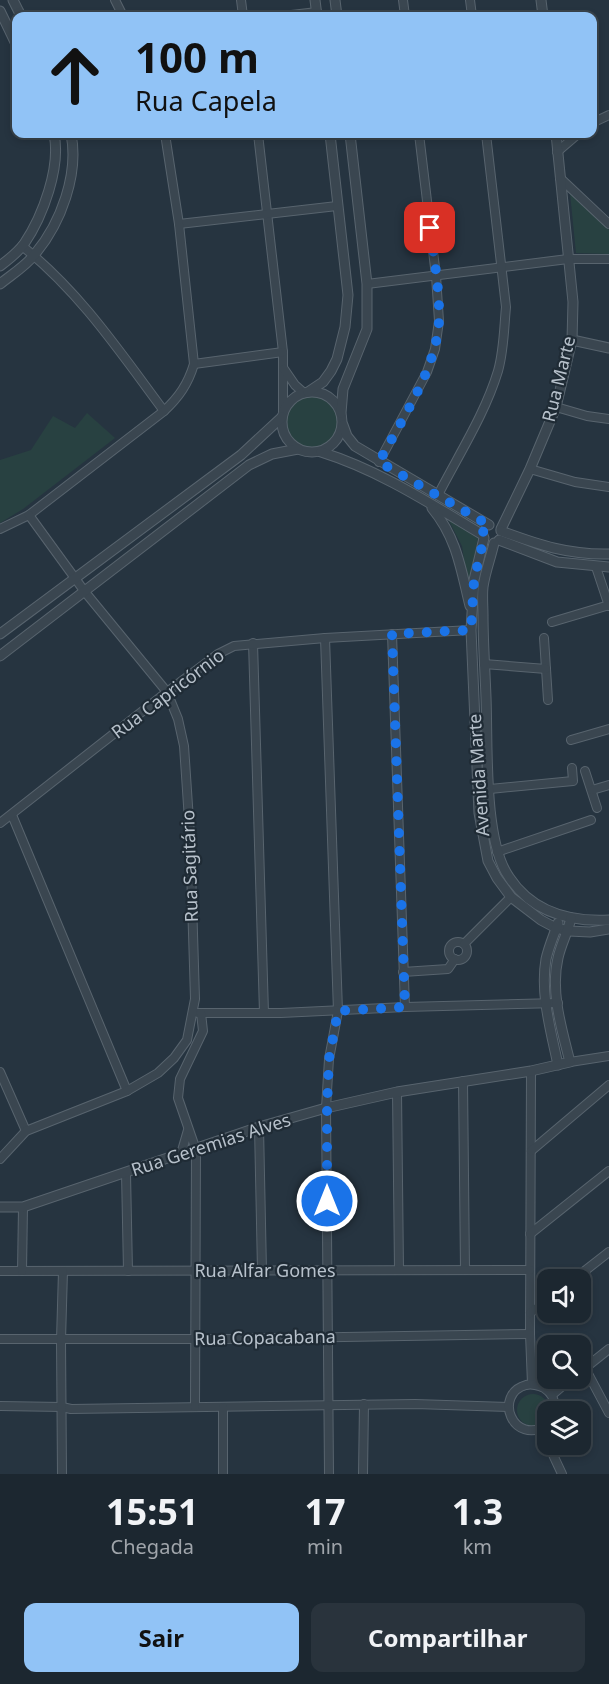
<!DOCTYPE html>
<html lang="pt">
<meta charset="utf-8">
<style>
:root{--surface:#1c2730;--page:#29333c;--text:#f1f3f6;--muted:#a0a5ab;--line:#3a444c;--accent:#91c3f6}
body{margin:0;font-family:"Noto Sans",sans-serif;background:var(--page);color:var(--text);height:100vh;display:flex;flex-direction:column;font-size:22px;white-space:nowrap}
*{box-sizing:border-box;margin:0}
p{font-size:20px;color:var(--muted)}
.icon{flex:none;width:33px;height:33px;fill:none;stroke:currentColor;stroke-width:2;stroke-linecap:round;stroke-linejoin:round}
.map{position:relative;height:1474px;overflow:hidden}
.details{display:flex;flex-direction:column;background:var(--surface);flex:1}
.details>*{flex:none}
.guide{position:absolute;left:12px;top:12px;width:585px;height:126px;border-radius:12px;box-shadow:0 3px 9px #0003,0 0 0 2px var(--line);background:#91c3f6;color:#111;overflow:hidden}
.controls{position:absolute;left:537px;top:1269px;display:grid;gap:12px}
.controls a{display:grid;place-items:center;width:54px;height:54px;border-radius:12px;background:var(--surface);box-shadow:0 3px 9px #0003,0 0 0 2px var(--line);font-size:30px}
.pin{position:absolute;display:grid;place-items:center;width:51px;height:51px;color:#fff;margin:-26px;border-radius:12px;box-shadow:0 3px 9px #0006}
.me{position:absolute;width:66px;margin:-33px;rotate:0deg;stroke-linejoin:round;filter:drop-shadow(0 0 4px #0008)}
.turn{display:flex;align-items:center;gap:21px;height:126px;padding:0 24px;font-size:27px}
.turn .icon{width:78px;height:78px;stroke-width:2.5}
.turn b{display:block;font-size:42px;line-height:51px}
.eta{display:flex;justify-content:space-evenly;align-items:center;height:102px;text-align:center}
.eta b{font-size:36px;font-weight:700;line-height:42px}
.action{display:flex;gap:12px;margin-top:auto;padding:12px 24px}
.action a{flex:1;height:69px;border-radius:12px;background:var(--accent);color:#111;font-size:24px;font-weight:700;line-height:69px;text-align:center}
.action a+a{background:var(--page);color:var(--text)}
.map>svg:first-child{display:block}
.green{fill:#284141}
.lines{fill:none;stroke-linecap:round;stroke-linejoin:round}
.minor-casing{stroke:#58646e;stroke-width:10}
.tertiary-casing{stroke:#58646e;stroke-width:11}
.minor{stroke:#3a4650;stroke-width:8}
.tertiary{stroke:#3a4650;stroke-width:9}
.route{stroke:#1a73e8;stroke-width:10;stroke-dasharray:0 18}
.labels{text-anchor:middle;stroke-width:4.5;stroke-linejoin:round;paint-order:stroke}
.street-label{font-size:18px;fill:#b7c1cb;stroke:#1f2b35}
</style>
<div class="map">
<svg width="609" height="1474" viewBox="0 0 609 1474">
<rect width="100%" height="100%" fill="#263440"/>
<g class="green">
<path d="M570,193L609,230V254L576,253Z"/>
<circle cx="312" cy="421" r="26"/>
<path d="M87,413L115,438L23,509L0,523V460L31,450L53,416L75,428Z"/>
<path d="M448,519L478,538L468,587L462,546Z"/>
<circle cx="533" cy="1410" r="16"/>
</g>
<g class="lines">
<g class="minor-casing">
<g id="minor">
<path d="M115,0L123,16"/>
<path d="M241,0L243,16"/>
<path d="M403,0L405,16"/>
<path d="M470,0L472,16"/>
<path d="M283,16L317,12"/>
<path d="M592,123L609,115"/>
<path d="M258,134L283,352V412"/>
<path d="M557,152L578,134"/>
<path d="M560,178L609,224"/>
<path d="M179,224L337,206"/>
<path d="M22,246C80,292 120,352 164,411"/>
<path d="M367,284L568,259H609"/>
<path d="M194,364L283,352"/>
<path d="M284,369L295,385L304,393"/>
<path d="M556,407L587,416L609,419"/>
<path d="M379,462L427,372L435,349L439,321L436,276L419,134"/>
<path d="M530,469L575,482L609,487"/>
<path d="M438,495C459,454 485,414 498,371C504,350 504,327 506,307L486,134"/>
<path d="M0,529L29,515L164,411C179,397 188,384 194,364L179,224L165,134"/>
<path d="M596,567L609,606"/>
<path d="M552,622L609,605"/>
<path d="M392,634L405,1007"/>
<path d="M325,638L338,1011L329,1059L326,1108L329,1474"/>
<path d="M544,638L548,700"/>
<path d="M253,643L264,1013"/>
<path d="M484,664L546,669"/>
<path d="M571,740L609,729"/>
<path d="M585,771L597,808"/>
<path d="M490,789L573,781L572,768"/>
<path d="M592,790L609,785"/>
<path d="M12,815L127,1091"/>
<path d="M0,823L167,692L218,654L234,646L325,638L471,630"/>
<path d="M497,852L591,820"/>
<circle cx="458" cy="951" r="9"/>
<path d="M464,944L511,897"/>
<path d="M403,972L448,969L455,959"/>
<path d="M198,1013H281L405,1007L558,1003"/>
<path d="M570,1062L609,1056"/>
<path d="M531,1071L530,1334L532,1384"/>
<path d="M0,1072L26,1131"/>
<path d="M463,1081L465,1270"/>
<path d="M397,1092L399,1270"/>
<path d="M259,1127L262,1271"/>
<path d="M531,1151L609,1085"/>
<path d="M181,1154L188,1130"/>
<path d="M0,1159L26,1131L127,1091L158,1073L174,1058L187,1040L195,999L190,835L184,746L178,719L167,692L85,592L29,515"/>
<path d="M126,1173L128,1271"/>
<path d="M530,1234L609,1171"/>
<path d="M0,1271L530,1270"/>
<path d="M22,1271L23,1207"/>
<path d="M573,1280L609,1252"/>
<path d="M530,1313L548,1300"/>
<path d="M0,1339H228L530,1334"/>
<path d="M585,1368L609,1413"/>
<path d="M580,1372L609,1349"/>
<path d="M552,1395L572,1378"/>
<path d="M0,1406L62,1407L71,1409L415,1404L508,1407"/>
<path d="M195,1407L196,1150L178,1098L180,1079L203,1031L201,1013"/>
<path d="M223,1407V1474"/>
<path d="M548,1425C512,1447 493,1394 526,1385C531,1384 539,1385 544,1388C552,1393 556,1402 555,1412"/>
<path d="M548,1444L562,1474"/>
<path d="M62,1474L61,1340L63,1271"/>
<path d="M363,1474L364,1404"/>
</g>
</g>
<g class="tertiary-casing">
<g id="tertiary">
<path d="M13,0L21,16"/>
<path d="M315,0L317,16"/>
<path d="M335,0L337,16"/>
<path d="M541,0L543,16"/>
<path d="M0,11L16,44"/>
<path d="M0,266C8,260 18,252 24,244C43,216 61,167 54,134"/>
<path d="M0,284C11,275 26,266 35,254C61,223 79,174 71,134"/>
<path d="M572,340L609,348"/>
<circle cx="312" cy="422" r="30"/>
<path d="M308,392L323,382L331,371L337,359L345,327L348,295L330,134"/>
<path d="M341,413L343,389L367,329V284L350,134"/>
<path d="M343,425L347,436L355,446L489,525"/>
<path d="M321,452C379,470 431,504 483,535"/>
<path d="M432,508C457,538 461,570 470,606"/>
<path d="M501,529L530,469L556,407L572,340L573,302L556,134"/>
<path d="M501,531C539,545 569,555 609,554"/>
<path d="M484,538L474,580L471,630L479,813L488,861L497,878L511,897L541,920L556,928L569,931L590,932L609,929"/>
<path d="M499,540L557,562L609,567"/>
<path d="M494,543C491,557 485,572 483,587C482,596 483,606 483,615C483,642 485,670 486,697C488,744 483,840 509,877C532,912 570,922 609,920"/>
<path d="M0,634L241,455L282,417"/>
<path d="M0,656L249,465L272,454L298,449"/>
<path d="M558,1065C551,1031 540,994 546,959C549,946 554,935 558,923"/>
<path d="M0,1207H23L259,1127L326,1108L397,1092L531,1071L570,1062C562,1030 550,992 558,958C561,944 568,932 571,918"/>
</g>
</g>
<use href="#minor" class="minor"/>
<use href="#tertiary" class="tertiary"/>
</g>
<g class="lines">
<path class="route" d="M327,1201V1108L329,1059L338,1011L405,1007L392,634L471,630L474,580L484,538L483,532L489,525L379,462C402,419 436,370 439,321C440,291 434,259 430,228"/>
</g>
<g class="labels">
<g class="street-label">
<text transform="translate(559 379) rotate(-76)" y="6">Rua Marte</text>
<text transform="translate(168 694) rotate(-37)" y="6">Rua Capricórnio</text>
<text transform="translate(479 775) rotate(-94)" y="6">Avenida Marte</text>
<text transform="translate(190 866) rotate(-92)" y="6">Rua Sagitário</text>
<text transform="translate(211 1145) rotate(-18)" y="6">Rua Geremias Alves</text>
<text x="265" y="1277">Rua Alfar Gomes</text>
<text transform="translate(265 1338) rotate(-1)" y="6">Rua Copacabana</text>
</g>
</g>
</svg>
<div class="controls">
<a><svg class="icon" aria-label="sound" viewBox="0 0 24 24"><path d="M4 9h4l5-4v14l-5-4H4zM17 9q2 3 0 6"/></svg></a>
<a><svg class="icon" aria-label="search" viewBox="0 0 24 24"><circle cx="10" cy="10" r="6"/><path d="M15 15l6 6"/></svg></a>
<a><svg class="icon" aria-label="layers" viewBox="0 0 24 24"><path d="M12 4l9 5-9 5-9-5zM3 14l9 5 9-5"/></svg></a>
</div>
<div class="pin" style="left:430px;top:228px;background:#d93025"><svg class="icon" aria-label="arrive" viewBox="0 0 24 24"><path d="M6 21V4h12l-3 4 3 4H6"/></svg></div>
<svg class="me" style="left:327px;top:1201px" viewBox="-20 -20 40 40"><circle r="17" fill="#1a73e8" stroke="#fff" stroke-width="3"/><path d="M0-11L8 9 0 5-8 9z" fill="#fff"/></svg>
<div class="guide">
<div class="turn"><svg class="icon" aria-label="ahead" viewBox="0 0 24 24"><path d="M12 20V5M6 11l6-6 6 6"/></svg><div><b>100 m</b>Rua Capela</div></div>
</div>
</div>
<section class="details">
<div class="eta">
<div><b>15:51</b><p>Chegada</p></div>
<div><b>17</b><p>min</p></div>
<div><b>1.3</b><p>km</p></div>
</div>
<div class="action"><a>Sair</a><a>Compartilhar</a></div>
</section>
